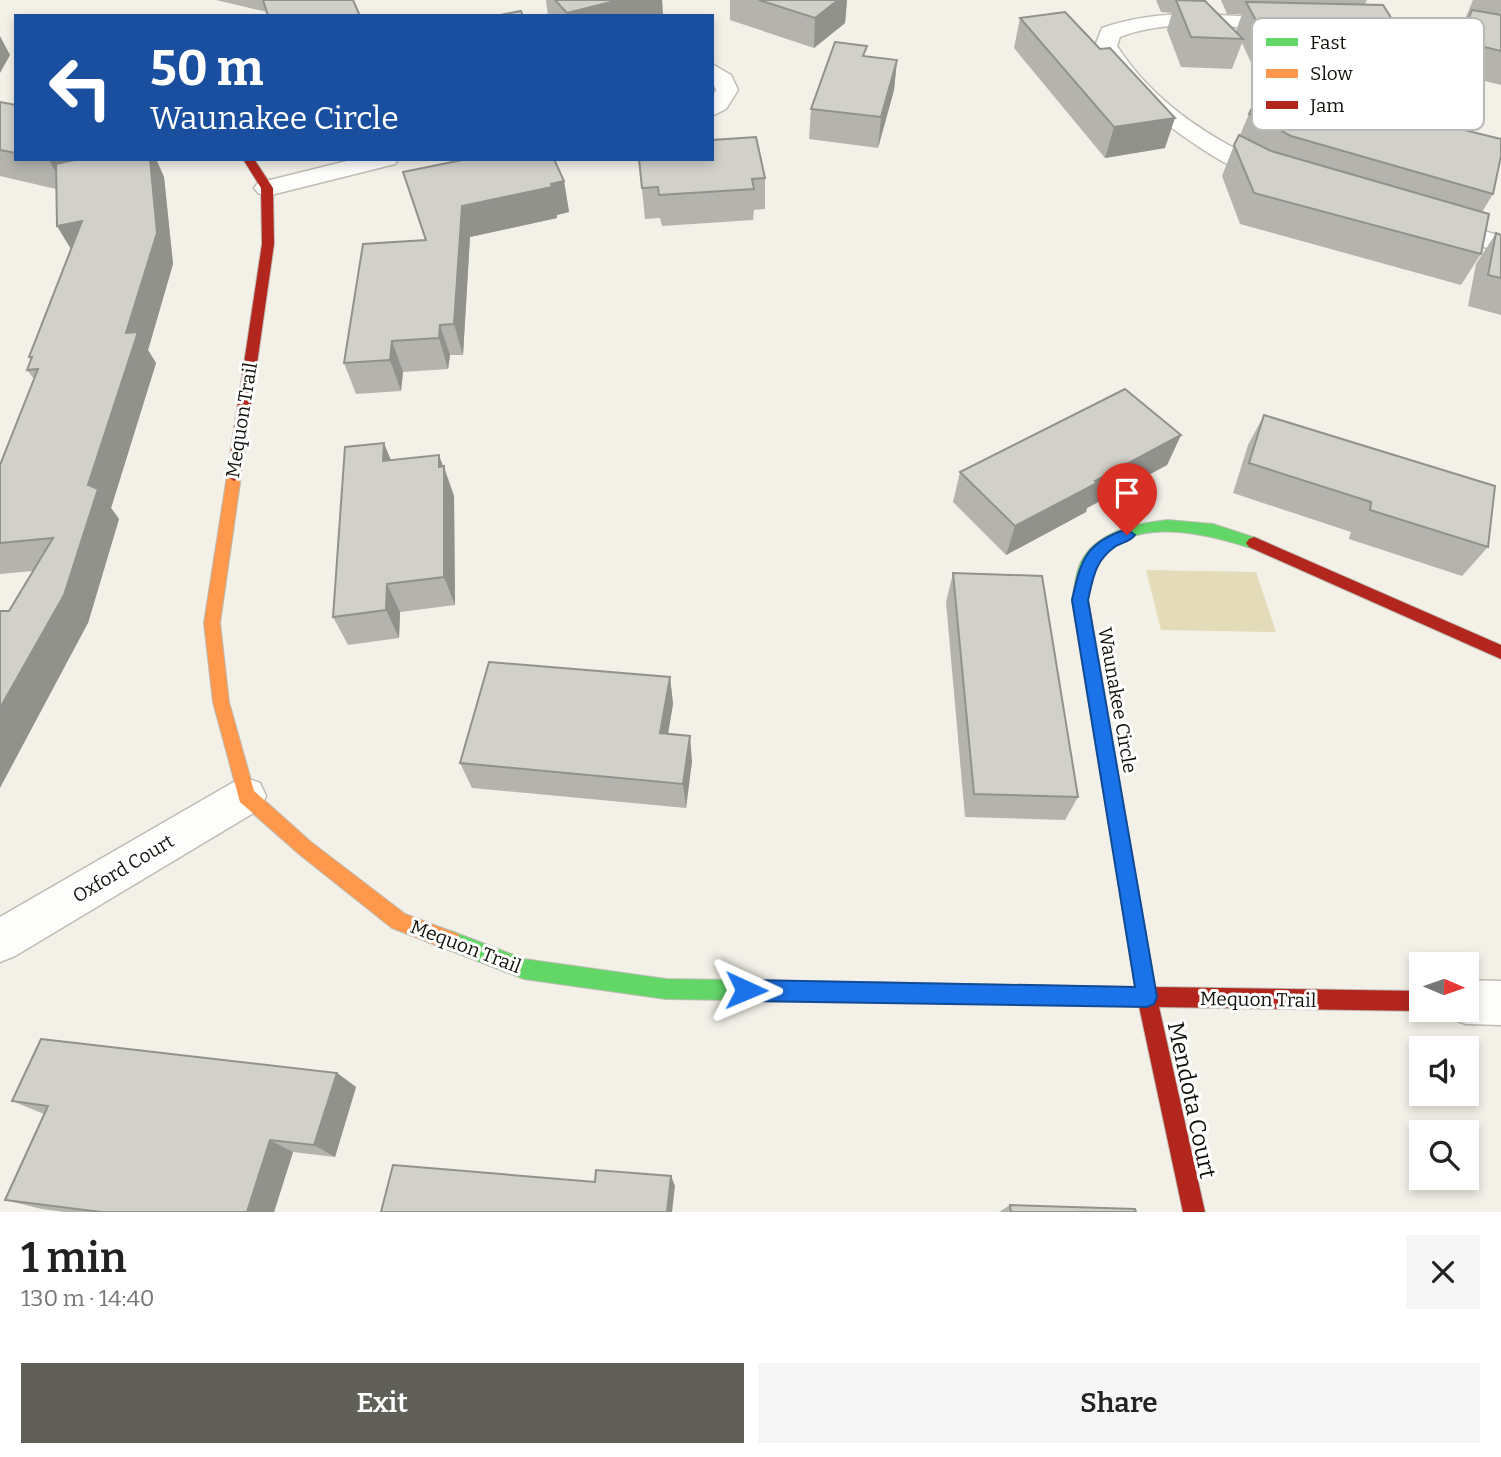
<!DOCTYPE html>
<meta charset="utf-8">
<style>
:root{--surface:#fff;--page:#f6f6f6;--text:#222;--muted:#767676;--accent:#605f58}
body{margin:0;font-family:Bitter,serif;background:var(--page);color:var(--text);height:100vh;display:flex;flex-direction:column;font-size:26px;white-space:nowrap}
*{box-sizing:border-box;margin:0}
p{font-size:23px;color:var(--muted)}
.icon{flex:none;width:38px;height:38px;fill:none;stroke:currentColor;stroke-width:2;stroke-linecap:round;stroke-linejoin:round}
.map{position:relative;height:1212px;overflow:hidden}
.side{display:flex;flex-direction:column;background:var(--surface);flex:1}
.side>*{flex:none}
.hud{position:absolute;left:14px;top:14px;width:700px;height:147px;border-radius:0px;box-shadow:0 4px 10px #0003;background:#1a4fa0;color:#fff;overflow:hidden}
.needle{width:46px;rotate:92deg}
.fabs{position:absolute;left:1409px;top:952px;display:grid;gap:14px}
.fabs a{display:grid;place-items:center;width:70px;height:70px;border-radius:0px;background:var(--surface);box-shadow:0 4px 10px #0003;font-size:35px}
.pin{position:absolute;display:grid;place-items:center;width:60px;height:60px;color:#fff;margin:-72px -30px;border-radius:50% 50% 50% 0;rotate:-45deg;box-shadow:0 0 7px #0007}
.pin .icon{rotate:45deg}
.me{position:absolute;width:77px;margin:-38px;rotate:91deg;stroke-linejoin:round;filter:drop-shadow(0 0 5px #0008)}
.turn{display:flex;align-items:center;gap:24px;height:147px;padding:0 21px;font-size:32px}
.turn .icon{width:91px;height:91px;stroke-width:2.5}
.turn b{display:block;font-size:49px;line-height:60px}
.round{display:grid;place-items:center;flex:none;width:74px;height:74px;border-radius:0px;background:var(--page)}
.headline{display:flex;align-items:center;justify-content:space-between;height:119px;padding:0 21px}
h1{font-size:42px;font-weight:600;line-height:52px}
.primary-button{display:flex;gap:14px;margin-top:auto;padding:14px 21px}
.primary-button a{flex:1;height:80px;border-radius:0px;background:var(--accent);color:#fff;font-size:28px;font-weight:600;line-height:80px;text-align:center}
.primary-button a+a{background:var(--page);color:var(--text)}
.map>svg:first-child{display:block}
.green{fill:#e4dbb9}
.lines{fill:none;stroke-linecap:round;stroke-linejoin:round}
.street-casing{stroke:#bebcb4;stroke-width:3}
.fast-casing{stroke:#bebcb4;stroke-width:2}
.slow-casing{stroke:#bebcb4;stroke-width:2}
.jam-casing{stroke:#bebcb4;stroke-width:2}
.street{fill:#fdfdfb;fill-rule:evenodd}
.fast{fill:#63d668;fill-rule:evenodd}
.slow{fill:#ff974d;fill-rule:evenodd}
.jam{fill:#b3261e;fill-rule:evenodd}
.wall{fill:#b4b3ad}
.shaded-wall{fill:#92928d}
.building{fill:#d1d0c9;stroke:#92928d;stroke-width:2}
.route{fill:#1a73e8;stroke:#114b97;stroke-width:2}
.labels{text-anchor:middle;stroke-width:6;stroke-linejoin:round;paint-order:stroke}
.street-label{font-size:19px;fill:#12110b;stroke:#fff}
.near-street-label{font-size:23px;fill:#12110b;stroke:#fff}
.key{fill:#fff;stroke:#b8b8b6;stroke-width:2}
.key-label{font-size:19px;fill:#12110b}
</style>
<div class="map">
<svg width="1501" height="1212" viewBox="0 0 1501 1212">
<rect width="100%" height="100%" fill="#f2f0e7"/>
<path class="green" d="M1146,570L1256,572L1276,632L1161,630Z"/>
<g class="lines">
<g class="street-casing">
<g id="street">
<path d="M1195,14L1285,18L1292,20L1296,24L1292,28L1285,30C1231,28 1171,17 1120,37L1117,46C1154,104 1219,146 1283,170L1286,175L1283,180C1247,189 1152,116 1127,90C1114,77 1105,62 1095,46L1102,28C1133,17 1163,14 1195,14Z"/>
<path d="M1348,19L1427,21L1501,32V44L1427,33L1341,29L1337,25L1341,21Z"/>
<path d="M712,64L731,75L738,90L726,109L712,116V97L716,90L712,81Z"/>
<path d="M355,159H398L395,164L267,196L258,193L254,188L258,183Z"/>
<path d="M1438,217L1501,236V252L1429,231L1425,225L1429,219Z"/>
<path d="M246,778L260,783L266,796L260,809L15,956L0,962V917L232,783Z"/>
<path d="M1466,980L1501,981V1025L1466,1024L1450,1018L1447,1010H1466Z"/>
</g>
</g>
<g class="fast-casing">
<g id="fast">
<path d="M1168,520L1213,524L1259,539L1262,543L1254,549C1207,534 1131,513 1096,563C1089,572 1090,589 1088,600L1131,849L1128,855L1122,858L1116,855L1113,849L1072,600C1075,587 1075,574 1081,562C1096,531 1138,523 1168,520Z"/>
<path d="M451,931L524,959L666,979L854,982L861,985L864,992L861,999L854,1002L666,999L524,979L444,948L441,941L444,934Z"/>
</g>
</g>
<g class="slow-casing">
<path id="slow" d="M234,471L241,476L220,623L229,702L254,791L311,842L405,914L458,934L461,941L458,948L451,951L392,928L299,854L240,802L213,702L204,623L227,476Z"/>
</g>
<g class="jam-casing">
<g id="jam">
<path d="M243,159H254L273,188L274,244L241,476L234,481L227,476L262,244L261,188Z"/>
<path d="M1254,537L1501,645V659L1249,547L1246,543L1249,539Z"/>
<path d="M1122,840L1128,843L1131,849L1155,987L1421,991V1010H1424L1421,1011L1159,1007L1205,1212H1183L1139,1006L854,1002L847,999L844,992L847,985L854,982L1135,987L1113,849L1116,843Z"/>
</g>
</g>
<use href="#street" class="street"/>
<use href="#fast" class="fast"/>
<use href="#slow" class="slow"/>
<use href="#jam" class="jam"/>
</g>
<g class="wall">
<path d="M216,0H338L267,12Z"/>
<path d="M546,0H662L663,16H548Z"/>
<path d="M730,0H847L845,23L814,48L730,20Z"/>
<path d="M1156,0H1182L1236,31L1242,14H1227L1221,0H1367L1365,4L1407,43L1392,73L1254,69L1242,43L1232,69L1181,67L1167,30L1172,13L1161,12Z"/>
<path d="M1473,0H1501V85L1444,71L1456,40L1465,24H1463Z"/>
<path d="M1020,18L1165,148L1105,158L1014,48Z"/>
<path d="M866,56L897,60L894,90L878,148L809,139L811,109Z"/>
<path d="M1306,99L1493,194L1482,212L1481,254L1461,285L1240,224L1222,176L1234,145L1240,135L1249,114Z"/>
<path d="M0,102L16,105V159H156L164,177L173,264L148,350L156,363L111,508L119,519L88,623L9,611L33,571L0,574V543L34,379L27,370L31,361L29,357L71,249L57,226L56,189L0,176Z"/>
<path d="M639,159L765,178V209L754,210L753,220L662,226L660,218L645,219Z"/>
<path d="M403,172L564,181L569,212L557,215V218L470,237L463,355H450L448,369L403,372L401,391L356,394L344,363L425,240Z"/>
<path d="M1496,233L1501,235V315L1468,306L1476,264Z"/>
<path d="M1264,415L1488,547L1462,576L1349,539L1351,532L1233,493L1248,445Z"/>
<path d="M1181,435L1167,465L1087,508L1086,512L1006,555L953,502L960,472Z"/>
<path d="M391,461L444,466L454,496L455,605L400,612L399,638L348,645L333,617Z"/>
<path d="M953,573L1078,797L1065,820L965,817L946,602Z"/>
<path d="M670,677L673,704L668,733L692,761L686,808L472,788L460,763Z"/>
<path d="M337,1073L356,1087L335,1157L293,1152L274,1212H65L42,1209L5,1200L44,1114L12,1101Z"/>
<path d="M1010,1205L1136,1212H999Z"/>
</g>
<g class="shaded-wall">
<path d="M619,0H662L663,16H567V13Z"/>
<path d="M837,0H847L845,23L814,48L815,18Z"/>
<path d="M0,36L10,55L0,73Z"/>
<path d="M897,60L894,90L878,148L881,117Z"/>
<path d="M1175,118L1165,148L1105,158L1114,127Z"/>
<path d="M50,159H105L66,191L49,160Z"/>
<path d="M150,159H156L164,177L173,264L148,350L156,363L111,508L119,519L88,623L0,788V708L88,485Z"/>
<path d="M564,181L569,212L557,215V218L470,237L463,355L454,324L462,206Z"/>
<path d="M82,221L76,257L57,226Z"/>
<path d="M440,325L450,355L448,369L439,338Z"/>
<path d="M392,341L403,372L401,391L390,360Z"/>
<path d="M1181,435L1167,465L1087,508L1086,512L1006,555L1015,526L1095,481Z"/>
<path d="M384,443L396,473L383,461Z"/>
<path d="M439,455L454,496L455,605L444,577Z"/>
<path d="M387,584L400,612L399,638L386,610Z"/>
<path d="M670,677L673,704L664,758L660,733Z"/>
<path d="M690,736L692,761L686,808L683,784Z"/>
<path d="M337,1073L356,1087L335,1157L314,1145Z"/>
<path d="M270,1140L293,1152L274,1212H247Z"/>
<path d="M671,1176L675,1186L672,1212H667Z"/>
</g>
<g class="building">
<path d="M263,0H353L360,16H268Z"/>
<path d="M555,0H619L567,13Z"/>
<path d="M759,0H838L815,18Z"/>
<path d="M1176,0L1205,1L1243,39L1191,37Z"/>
<path d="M1246,2L1383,5L1407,43L1266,39Z"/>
<path d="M1472,10L1501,15V51L1460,41Z"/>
<path d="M521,11L523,16H495Z"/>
<path d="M1065,12L1100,49L1110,48L1175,118L1114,127L1020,18Z"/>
<path d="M835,42L867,46L863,56L897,60L881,117L811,109Z"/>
<path d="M1264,82L1295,89L1306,99L1314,93L1501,139V156L1493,194L1291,136L1249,114Z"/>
<path d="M0,102L16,105V153L0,150Z"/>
<path d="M1239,135L1271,151L1489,214L1481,254L1254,193L1234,145Z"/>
<path d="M756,137L765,178L752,179L754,189L659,195L658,187L642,188L639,159H712V140Z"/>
<path d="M79,159H150L157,233L126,333L138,332L88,485L98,489L64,595L0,708V611H9L53,538L0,543V465L38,369L27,370L32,357H29L82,221L57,226L56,164Z"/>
<path d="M467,159H554L564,181L551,184L552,187L462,206L454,324L440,325L439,338L392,341L390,360L344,363L363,244L426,240L403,172Z"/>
<path d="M1496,233L1501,235V278L1488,275Z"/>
<path d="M1125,389L1181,435L1095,481L1097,483L1015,526L960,472Z"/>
<path d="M1264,415L1495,486L1488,547L1370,510L1371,502L1249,463Z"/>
<path d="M384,443L383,461L439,455V467L444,466V577L387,584L386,610L333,617L345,447Z"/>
<path d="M953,573L1042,576L1078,797L974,794Z"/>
<path d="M489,662L670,677L660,733L690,736L683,784L460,763Z"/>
<path d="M41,1039L337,1073L314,1145L270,1140L247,1212H101L5,1200L48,1106L12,1101Z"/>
<path d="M393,1165L595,1182L596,1170L671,1176L667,1212H381Z"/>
<path d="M1010,1205L1135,1209L1136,1212H1011Z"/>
</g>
<path class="route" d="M1127,529L1135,535C1130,542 1123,542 1116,546C1095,560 1093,578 1088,600L1157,997L1154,1004L1147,1007L746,1001L739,998L736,990L739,983L746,980L1135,987L1072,600C1081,561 1084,543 1127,529Z"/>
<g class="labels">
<g class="street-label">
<text transform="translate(241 420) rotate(-81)" y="7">Mequon Trail</text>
<text transform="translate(1118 700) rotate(80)" y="7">Waunakee Circle</text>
<text transform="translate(123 868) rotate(-31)" y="7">Oxford Court</text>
<text transform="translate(466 946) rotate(21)" y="7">Mequon Trail</text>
<text transform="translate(1258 999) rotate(1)" y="7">Mequon Trail</text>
</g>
<g class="near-street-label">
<text transform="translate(1192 1100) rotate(78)" y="8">Mendota Court</text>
</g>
</g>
<rect x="1252" y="18" width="232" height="112" rx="10" class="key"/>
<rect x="1266" y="38" width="32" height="8" fill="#63d668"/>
<rect x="1266" y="69" width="32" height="9" fill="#ff974d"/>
<rect x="1266" y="101" width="32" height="8" fill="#b3261e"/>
<g class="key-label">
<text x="1310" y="49">Fast</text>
<text x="1310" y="80">Slow</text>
<text x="1310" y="112">Jam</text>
</g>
</svg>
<div class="fabs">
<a><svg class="needle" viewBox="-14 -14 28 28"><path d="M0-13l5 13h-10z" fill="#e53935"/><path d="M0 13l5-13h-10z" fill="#767676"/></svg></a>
<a><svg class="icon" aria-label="sound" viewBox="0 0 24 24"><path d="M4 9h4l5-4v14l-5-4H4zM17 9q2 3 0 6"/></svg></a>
<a><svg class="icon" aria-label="search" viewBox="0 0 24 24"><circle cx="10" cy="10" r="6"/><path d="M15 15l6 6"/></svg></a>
</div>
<div class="pin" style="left:1127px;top:535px;background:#d93025"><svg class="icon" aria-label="arrive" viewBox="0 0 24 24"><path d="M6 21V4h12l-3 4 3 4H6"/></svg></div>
<svg class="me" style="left:746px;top:990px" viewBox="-20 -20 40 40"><path d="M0-17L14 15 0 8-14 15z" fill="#1a73e8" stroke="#fff" stroke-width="4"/></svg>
<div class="hud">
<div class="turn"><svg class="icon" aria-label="left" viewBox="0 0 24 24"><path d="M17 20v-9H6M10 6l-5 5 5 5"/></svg><div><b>50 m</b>Waunakee Circle</div></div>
</div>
</div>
<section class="side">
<div class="headline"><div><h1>1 min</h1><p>130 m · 14:40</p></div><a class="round"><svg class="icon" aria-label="close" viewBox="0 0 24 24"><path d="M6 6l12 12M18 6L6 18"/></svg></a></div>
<div class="primary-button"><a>Exit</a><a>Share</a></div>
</section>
